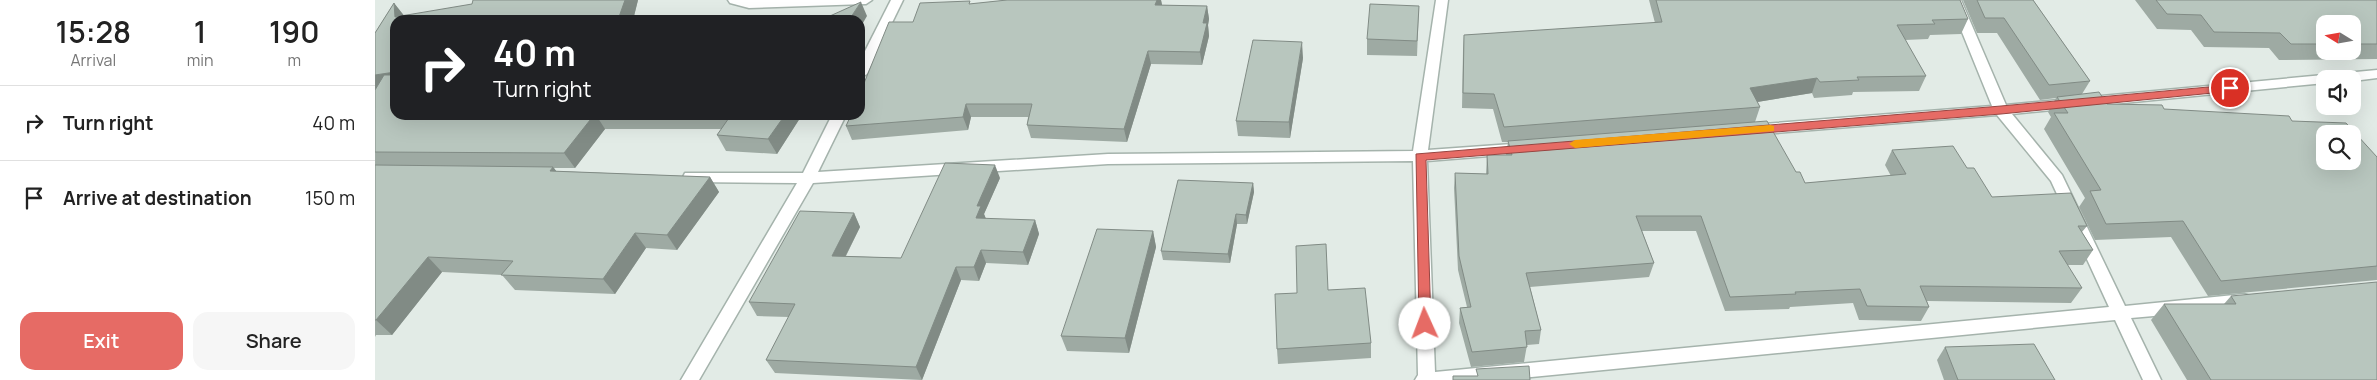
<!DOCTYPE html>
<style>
:root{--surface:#fff;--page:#f6f6f6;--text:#222;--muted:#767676;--line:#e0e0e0;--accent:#e66b65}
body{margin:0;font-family:Manrope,sans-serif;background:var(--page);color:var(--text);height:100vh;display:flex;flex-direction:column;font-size:19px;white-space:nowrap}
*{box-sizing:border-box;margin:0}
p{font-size:16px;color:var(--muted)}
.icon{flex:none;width:28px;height:28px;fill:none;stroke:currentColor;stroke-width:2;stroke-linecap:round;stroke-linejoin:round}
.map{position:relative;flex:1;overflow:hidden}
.panel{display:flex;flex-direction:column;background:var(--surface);width:375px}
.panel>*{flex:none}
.top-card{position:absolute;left:15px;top:15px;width:475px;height:105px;border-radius:15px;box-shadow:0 5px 20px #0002;background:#202124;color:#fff;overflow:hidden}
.needle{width:32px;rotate:281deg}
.fabs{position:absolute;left:1941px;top:15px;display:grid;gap:10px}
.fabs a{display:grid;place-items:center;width:45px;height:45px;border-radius:10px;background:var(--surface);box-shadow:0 5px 20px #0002;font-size:25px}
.pin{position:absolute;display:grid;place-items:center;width:42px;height:42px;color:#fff;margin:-21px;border:2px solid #fff;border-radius:50%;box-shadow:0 1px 5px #0007}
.me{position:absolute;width:55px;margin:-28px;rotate:358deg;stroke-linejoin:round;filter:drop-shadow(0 0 4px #0008)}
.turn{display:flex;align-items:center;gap:18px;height:105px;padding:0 20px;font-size:22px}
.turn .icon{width:65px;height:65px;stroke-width:2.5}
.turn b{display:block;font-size:35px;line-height:42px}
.eta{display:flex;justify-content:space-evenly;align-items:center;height:85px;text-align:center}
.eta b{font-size:30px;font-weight:600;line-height:35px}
.cta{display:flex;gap:10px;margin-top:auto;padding:10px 20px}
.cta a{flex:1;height:58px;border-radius:15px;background:var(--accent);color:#fff;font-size:20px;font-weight:600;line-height:58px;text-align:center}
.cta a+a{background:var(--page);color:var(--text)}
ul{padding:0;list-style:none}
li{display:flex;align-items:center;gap:15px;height:75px;padding:0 20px;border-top:1px solid var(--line)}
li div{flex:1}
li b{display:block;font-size:19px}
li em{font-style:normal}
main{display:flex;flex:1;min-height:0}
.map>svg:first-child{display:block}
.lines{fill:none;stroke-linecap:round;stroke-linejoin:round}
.street-casing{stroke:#a5b3ac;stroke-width:3}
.street{fill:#fff;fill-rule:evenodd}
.wall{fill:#9eaaa3;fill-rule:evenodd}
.shaded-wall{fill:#818b85}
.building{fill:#b8c6be;stroke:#818b85;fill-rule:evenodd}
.route{fill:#e66b65;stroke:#964642}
.slow{fill:#f59e0b}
</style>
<main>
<section class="panel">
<div class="eta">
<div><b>15:28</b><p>Arrival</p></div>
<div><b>1</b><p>min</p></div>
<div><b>190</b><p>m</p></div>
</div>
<ul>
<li><svg class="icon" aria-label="right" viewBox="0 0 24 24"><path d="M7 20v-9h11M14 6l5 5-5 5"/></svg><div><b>Turn right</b></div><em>40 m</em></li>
<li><svg class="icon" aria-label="arrive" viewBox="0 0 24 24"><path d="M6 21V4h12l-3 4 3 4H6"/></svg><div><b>Arrive at destination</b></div><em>150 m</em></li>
</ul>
<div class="cta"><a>Exit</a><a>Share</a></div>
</section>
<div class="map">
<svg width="2002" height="380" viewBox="0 0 2002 380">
<rect width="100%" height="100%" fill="#e2ebe6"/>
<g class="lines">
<g class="street-casing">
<g id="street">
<path d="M353,0H497L491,4L374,8L355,3Z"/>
<path d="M516,0H528L492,74L485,78V61Z"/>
<path d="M1061,0H1073L1053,150L1151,143L1158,148L1151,153L1052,161L1060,372L1734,307L1676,181L1622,115L1376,135L1369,130L1376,125L1617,106L1574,0H1586L1631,105L2002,70V78L1978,81V79H1950V83L1637,114L1687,175L1750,306L1869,294L1875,296L1877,301L1875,306L1869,308L1756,318L1786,380H1768L1740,320L1125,380H1040L1043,375L1038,161L733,164L438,183L324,380H306L422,183L315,182L310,181L308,177L310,173H428L457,115H471L443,172L733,154L1038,151Z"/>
</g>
</g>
<use href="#street" class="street"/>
</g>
<g class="wall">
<path d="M263,0L258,20H20V115H427L402,154L351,151L342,135L347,129H230L200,168H179L181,171L335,177L344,192L302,250L271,248L240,294L140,290L127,275L67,272L17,335H1L0,337V33L19,3L28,15Z"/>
<path d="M632,0H786L787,5L832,6L834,19L833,25L834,36L827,65L776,64L752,142L656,138L652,125L653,117H596L593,130L477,140L471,126L538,22L596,4Z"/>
<path d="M1274,0H1585L1593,19L1586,34L1555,35L1553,39L1530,40L1551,76L1544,91L1478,92L1477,95L1439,98L1437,93L1382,102L1385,107L1380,122L1430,183L1516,176L1510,165L1517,150L1592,168L1617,197L1712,226L1707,232L1718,250L1708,265H1692L1707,288L1696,303L1552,301L1554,307L1546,321L1484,320L1478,303L1415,307L1414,309L1350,311L1321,231H1267L1279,263L1274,277L1155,287L1166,330L1164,344L1152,345L1149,362L1096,367L1084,323L1085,308L1092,307L1083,270L1079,188L1080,173L1111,174L1112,155H1131L1133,142H1127L1118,109L1087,108L1088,50L1089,35L1280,23Z"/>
<path d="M1588,0H1658L1715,81L1707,94L1732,104L1917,121L2002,157V280L1833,296L1796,237L1720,240L1704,207L1710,198L1669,129L1676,117L1673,112L1681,98L1665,100L1622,33H1602Z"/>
<path d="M1760,0H2002V59L1904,60L1894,48L1829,47L1816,30L1782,29ZM1950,24H1978V51H1950Z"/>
<path d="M1044,6L1042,56L992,55V39Z"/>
<path d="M928,58L915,138L863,136L861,121Z"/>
<path d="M625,178L609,214L611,219L660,220L664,234L653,265L611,263L604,281L586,280L547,380L400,373L391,360L414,317L382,316L374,302L479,213L485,227L471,256L526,258Z"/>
<path d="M878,183L879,192L872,224H862L855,263L788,260L786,251Z"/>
<path d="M778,231L781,247L754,353L692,351L686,336Z"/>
<path d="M953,290L996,343V358L903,364L902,349Z"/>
<path d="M1856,296L2002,380H1812L1776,320L1789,304H1849Z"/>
<path d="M1570,347L1680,380H1569L1562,360Z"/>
</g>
<g class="shaded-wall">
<path d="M250,0H263L258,20H223Z"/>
<path d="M782,0H786L787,5H780Z"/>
<path d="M486,2L492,16L485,28V20H474Z"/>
<path d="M19,3L31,18L20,17Z"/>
<path d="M832,6L834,19L833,25L834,36L827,65L825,52L828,23Z"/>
<path d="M927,42L928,58L915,138L914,122Z"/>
<path d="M773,51L776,64L752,142L749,129Z"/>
<path d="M20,72V89L0,92V75Z"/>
<path d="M1442,78L1437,93L1370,104L1375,88Z"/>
<path d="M591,104L596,117L593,130L588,117Z"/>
<path d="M219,115H221L230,129L200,168L189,153Z"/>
<path d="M410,115H427L402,154L393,139Z"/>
<path d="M620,165L625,178L609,214L611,219L601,218L602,206Z"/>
<path d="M178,167L190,182L175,171Z"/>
<path d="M335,177L344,192L302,250L292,235Z"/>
<path d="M878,183L879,192L872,224L871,215Z"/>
<path d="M479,213L485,227L464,269L457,256Z"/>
<path d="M861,214L862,224L855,263L853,254Z"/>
<path d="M660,220L664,234L653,265L648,252Z"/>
<path d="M778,231L781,247L754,353L750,338Z"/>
<path d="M260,233L271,248L240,294L228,279Z"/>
<path d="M606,250L611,263L604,281L599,267Z"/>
<path d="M53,257L67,272L17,335L1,320Z"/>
<path d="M581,267L586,280L547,380L541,367Z"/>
</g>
<g class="building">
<path d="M98,0H250L244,17L223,20H20V72L0,75V33L19,3L20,17L97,4Z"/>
<path d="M632,0H782L780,5L832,6L828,23H832L825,52L773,51L749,129L652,125L657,104H591L588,117L471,126L476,115H485V93L514,22H538L545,3L595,1L594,4Z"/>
<path d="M1281,0H1585L1593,19L1557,20L1560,24L1522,25L1551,76L1482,77L1484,80L1445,82L1442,78L1375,88L1385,107L1129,127L1119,94L1088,93L1089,35L1287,22Z"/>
<path d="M1602,0H1658L1715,81L1674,85L1629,18H1610Z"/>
<path d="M1781,0H2002V44H1978V24H1950V44H1916L1905,33L1839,32L1826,15L1792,14Z"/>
<path d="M486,2L474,20H446Z"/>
<path d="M995,4L1044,6L1042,41L992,39Z"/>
<path d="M878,40L927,42L914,122L861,121Z"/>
<path d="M9,75H20V115H219L189,153L0,152V90Z"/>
<path d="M1724,92L1732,104L1787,105L1789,109L1914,116L1917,121L1971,123L2002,157V266L1846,281L1808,221L1731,224L1715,191L1726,190L1679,113H1693L1682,97ZM1950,134H1978V161H1950Z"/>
<path d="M356,115H410L393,139L342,135Z"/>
<path d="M1392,121L1421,172H1425L1430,183L1531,174L1517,150L1578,146L1592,168H1599L1617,197L1696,193L1712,226H1703L1718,250L1684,251L1707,288L1545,286L1554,307L1492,306L1485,289L1420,292L1421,294L1355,297L1326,216H1261L1279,263L1151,273L1166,330L1150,331L1152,347L1097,352L1085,308L1096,307L1084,256L1080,173L1113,174L1112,155H1137L1133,141Z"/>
<path d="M570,163L620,165L602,206H606L601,218L660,220L648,252L606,250L599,267H581L541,367L391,360L420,304L374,302L425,211L479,213L457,256L526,258Z"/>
<path d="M0,165L178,167L175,171L335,177L292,235L260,233L228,279L126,275L138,261L53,257L1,320H0Z"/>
<path d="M803,180L878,183L871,215L861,214L853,254L786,251Z"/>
<path d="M722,229L778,231L750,338L686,336Z"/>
<path d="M951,244L953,290L990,288L996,343L902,349L900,294L922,293L921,246Z"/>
<path d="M2002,282V380H1836L1789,304H1861L1856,296Z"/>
<path d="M1659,344L1680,380H1583L1570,347Z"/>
<path d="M1154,366L1155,380H1078V376H1103L1101,369Z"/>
</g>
<path class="route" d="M1855,85L1858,86V91L1626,114L1051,160L1056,324L1050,329L1044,324L1041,154L1626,106Z"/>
<path class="slow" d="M1395,125L1399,126V131L1200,148L1194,144L1200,140Z"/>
</svg>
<div class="fabs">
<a><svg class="needle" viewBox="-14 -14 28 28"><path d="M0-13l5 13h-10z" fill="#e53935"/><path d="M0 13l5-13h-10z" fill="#767676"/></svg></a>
<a><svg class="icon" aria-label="sound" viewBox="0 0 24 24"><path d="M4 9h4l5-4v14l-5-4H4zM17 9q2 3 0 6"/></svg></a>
<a><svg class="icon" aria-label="search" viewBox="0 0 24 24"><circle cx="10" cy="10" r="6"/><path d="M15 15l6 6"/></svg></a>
</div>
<div class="pin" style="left:1855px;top:88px;background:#d93025"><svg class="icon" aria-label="arrive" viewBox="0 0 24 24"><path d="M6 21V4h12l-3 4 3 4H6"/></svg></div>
<svg class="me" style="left:1050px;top:324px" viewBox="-20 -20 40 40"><circle r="19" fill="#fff"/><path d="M0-13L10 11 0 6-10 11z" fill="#e66b65"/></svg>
<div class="top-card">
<div class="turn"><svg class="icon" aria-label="right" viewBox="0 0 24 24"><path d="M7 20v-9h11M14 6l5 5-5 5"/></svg><div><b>40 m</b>Turn right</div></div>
</div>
</div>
</main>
